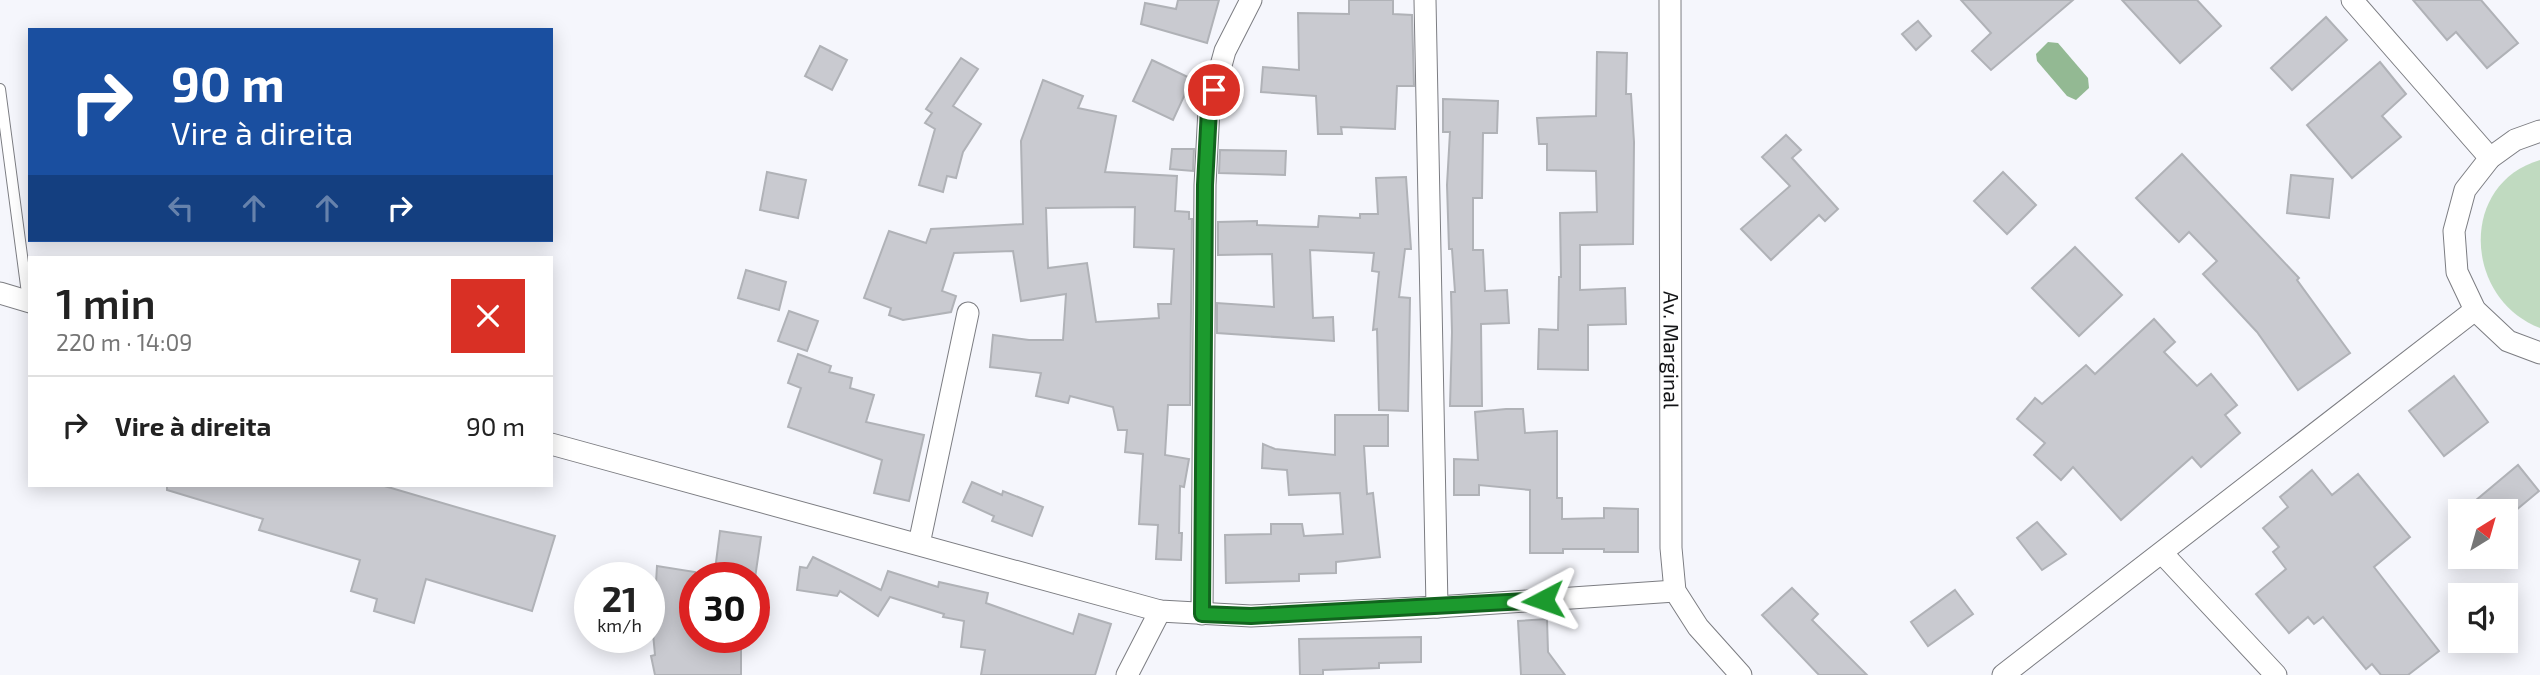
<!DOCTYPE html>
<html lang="pt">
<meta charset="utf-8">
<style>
:root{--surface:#fff;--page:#f2f2f2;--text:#222;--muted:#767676;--line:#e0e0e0}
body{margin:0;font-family:"Exo 2",sans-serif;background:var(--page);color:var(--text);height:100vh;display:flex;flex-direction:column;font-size:26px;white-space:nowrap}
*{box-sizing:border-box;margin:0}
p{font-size:23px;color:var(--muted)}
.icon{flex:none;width:38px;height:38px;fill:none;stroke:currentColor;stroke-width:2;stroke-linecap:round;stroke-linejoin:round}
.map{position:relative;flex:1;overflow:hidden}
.drawer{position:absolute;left:28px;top:256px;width:525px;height:231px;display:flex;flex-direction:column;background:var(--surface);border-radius:0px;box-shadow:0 4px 18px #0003}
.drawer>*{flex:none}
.guide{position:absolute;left:28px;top:28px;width:525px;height:214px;border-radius:0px;box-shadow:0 4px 18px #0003;background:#1a4fa0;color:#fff;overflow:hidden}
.needle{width:46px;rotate:37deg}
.tools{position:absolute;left:2448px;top:499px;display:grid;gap:14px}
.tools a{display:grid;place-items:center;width:70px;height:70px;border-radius:0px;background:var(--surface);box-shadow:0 4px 18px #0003;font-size:35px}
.speed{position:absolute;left:574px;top:562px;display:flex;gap:14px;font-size:35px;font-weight:700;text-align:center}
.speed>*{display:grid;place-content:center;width:91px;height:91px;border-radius:50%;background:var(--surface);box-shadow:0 4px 18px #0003;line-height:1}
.speed small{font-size:18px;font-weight:400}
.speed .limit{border:10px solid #d22;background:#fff;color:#111}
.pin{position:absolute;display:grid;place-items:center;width:60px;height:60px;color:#fff;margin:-30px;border:4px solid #fff;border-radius:50%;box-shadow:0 2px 7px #0007}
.me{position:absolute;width:77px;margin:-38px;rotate:266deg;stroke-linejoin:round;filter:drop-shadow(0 0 5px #0008)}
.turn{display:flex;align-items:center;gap:24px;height:147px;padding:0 28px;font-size:32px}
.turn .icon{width:91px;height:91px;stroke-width:2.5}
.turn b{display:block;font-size:49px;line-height:60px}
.lanes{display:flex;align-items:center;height:66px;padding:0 28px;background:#0003;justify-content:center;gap:35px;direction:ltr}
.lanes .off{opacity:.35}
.round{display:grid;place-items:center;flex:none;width:74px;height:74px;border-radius:0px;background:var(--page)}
.headline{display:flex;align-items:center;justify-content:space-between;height:119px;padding:0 28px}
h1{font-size:42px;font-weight:600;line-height:52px}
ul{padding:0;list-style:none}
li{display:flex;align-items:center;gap:21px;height:98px;padding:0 28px;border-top:2px solid var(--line)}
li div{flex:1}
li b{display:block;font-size:26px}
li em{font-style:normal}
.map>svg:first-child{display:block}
.green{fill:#c0dac0}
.water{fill:#93b993}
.building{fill:#c9cad0;stroke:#b0b2b7;stroke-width:2;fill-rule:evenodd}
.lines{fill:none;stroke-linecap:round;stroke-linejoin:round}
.service-casing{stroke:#7c7d82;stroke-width:12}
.minor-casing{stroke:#7c7d82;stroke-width:23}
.service{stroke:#fff;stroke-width:10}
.minor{stroke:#fff;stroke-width:21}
.route-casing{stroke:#12641e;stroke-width:18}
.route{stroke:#1c9a2e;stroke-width:12}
.labels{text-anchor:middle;stroke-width:7;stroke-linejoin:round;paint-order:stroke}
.street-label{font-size:21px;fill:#131416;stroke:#fff}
</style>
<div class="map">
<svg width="2540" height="675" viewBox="0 0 2540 675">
<rect width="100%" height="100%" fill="#f5f6fc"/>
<path class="green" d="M2540,160V328C2464,299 2458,184 2540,160Z"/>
<path class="water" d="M2048,42L2058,43L2088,78L2089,88L2076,100L2067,96L2037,61L2036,54Z"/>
<g class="building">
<path d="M1178,0H1219L1207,43L1141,24L1145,3L1176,9Z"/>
<path d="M1349,0H1393V14L1412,15L1414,86H1397L1395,129L1341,127L1342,134H1318L1316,96L1261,92L1263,67L1299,70L1298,13L1349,14Z"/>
<path d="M1961,0H2073L1991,70L1972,51L1991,33Z"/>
<path d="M2122,0H2197L2221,26L2180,63Z"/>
<path d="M2413,0H2481L2518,43L2487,68L2456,32L2447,40Z"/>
<path d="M2326,17L2347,40L2292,90L2271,68Z"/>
<path d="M1918,21L1931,36L1916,50L1902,34Z"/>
<path d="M820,46L847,60L832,90L805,76Z"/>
<path d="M1597,52L1627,53L1626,94H1631L1634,142L1633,244L1580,245V290L1625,288L1626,324L1588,325V370L1538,369L1539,329L1558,330L1559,277H1561L1560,213L1597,212L1596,171L1547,170V144H1539L1537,118L1596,116Z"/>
<path d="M961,58L978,69L953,106L981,124L963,152L956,178L947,176L943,192L919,185L935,129L925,123L932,113L926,109Z"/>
<path d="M1152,60L1192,79L1173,120L1133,101Z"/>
<path d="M2380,62L2406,94L2382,116L2401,137L2352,178L2307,125Z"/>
<path d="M1043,80L1083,96L1078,108L1116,116L1105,172L1177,176L1175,211L1189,212V219H1192L1190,405H1168L1165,455L1189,459L1184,487L1180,486L1179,533H1182L1181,560L1156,559L1158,525L1139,524L1143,454L1125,452L1127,430H1118L1113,407L1070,396L1068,403L1036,396L1041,373L990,367L993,335L1029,340H1063L1066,294L1021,301L1013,251L954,253L942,291L956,296L951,312L903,320L889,315L891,308L864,298L889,231L926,243L931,229L1023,224L1021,141ZM1135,207L1134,247L1174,249L1171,304H1158L1159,318L1096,322L1087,263L1048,268L1046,208Z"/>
<path d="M1443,99L1498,101L1497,133H1483L1482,198H1473V250H1483L1485,291L1507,290L1509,323L1481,324L1482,406H1450L1452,332L1451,292H1455L1452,249H1449L1447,185L1450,132H1443Z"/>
<path d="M1786,135L1801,150L1792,158L1838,209L1825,221L1819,215L1771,260L1741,229L1790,186L1762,157Z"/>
<path d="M1172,149H1194L1193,171L1170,169Z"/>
<path d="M1220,150L1286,151L1285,175L1219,173Z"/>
<path d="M2182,154L2299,278L2297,280L2350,353L2298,390L2257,332L2203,274L2217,261L2189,232L2179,242L2136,198Z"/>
<path d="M767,172L806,180L798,218L760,210Z"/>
<path d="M2003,172L2036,205L2007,234L1974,201Z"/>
<path d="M2291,175L2333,179L2329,218L2287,213Z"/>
<path d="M1406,177L1411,249H1405L1399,297L1410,298L1408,411L1379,410L1377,329L1373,330L1379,272L1372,271L1374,253L1310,250L1313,318L1333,317L1334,341L1217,333V303L1274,307L1272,254L1218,255V222L1257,221V225L1318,227L1319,216L1360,218V214H1378L1376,178Z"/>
<path d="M2075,247L2122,295L2079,336L2032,288Z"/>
<path d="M746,270L786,282L779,310L738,298Z"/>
<path d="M789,311L818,321L807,351L778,341Z"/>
<path d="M2154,319L2175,342L2164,352L2197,386L2211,374L2237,405L2225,415L2240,433L2201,467L2192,457L2121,520L2073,467L2061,480L2034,455L2045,443L2017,419L2035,398L2042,404L2086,365L2095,374Z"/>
<path d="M798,354L831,366L829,372L852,378L850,388L874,395L866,422L924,435L909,501L874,493L882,460L788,427L801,388L788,383Z"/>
<path d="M2454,376L2488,422L2444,456L2409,411Z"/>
<path d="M1506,409H1523L1525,433L1557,431V498H1562V519L1604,518V508L1638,509V552H1604V549H1563V553H1530V490L1479,485V495H1454V459L1478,460L1475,412Z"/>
<path d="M1335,415H1388V446H1364L1367,494L1373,493L1380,557L1336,562V573L1299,574V581L1226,583L1225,535L1271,534V524H1302L1304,536L1343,534L1340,493L1289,495L1287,470L1262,468L1263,444L1275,449L1335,455Z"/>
<path d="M2518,465L2539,491L2515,511H2463Z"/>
<path d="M2312,470L2332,495L2358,474L2410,537L2374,567L2439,651L2408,675H2381L2372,664L2366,669L2323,617L2314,624L2308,617L2289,633L2256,594L2286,569L2273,552L2279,547L2263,528L2288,507L2280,497Z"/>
<path d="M972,482L1002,495L1003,491L1043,507L1032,536L992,521L994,516L963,502Z"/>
<path d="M167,485H381L555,536L532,611L426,579L414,623L374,611L377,599L351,591L360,560L259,530L263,519L167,490Z"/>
<path d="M2037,522L2066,554L2042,570L2017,538Z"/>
<path d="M720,531L761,537L755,578H714Z"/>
<path d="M813,557L881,590L888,571L938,587L939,582L988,593L986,603L1073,634L1079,614L1111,624L1095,675H981L985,650L961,647L964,621L943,617L944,614L890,597L878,616L840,591L837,596L797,590L800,567L807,568Z"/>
<path d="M657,566L695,572V637H741V675H655L651,656L655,655L650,601L655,600Z"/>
<path d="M1792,588L1818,614L1812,620L1867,675H1819L1762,615Z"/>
<path d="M1955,590L1973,614L1928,646L1911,622Z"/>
<path d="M1547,619L1548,652L1565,675H1521L1518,621Z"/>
<path d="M1421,637V662L1379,663V668L1323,670V675H1300L1299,639Z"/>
</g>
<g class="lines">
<g class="service-casing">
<path id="service" d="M0,89L28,301"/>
</g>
<g class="minor-casing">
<g id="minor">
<path d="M1425,0L1437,607"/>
<path id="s1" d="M1670,0L1671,548L1675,591L1698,627L1741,675"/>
<path d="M2352,0L2490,158"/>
<path d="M2540,131L2515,140L2490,158L2465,190L2454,231L2457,272L2475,310L2508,341L2540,353"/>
<path d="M0,293L30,302"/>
<path d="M551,444L1160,611L1251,616L1437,607L1675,591"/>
<path d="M919,544L968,313"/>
<path d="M2162,553L2276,675"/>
<path d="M1202,614L1205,185L1209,109L1225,51L1251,0"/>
<path d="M1127,675L1160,611"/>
<path d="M2003,675L2475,310"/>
</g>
</g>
<use href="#service" class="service"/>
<use href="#minor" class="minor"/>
</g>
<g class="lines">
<g class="route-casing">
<path id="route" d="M1214,90L1209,109L1205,185L1202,614L1251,616L1543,600"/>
</g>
<use href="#route" class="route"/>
</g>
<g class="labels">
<g class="street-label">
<text dy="7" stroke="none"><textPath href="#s1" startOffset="350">Av. Marginal</textPath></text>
</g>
</g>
</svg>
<div class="tools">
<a><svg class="needle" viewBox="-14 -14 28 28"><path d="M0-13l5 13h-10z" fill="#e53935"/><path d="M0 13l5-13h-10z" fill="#767676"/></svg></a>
<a><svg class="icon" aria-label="sound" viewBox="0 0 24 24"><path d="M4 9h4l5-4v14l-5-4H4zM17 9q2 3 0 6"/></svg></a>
</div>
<div class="speed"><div>21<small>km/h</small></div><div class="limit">30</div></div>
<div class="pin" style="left:1214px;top:90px;background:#d93025"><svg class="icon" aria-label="arrive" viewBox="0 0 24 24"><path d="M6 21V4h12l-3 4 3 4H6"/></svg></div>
<svg class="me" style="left:1543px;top:600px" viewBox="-20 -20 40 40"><path d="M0-17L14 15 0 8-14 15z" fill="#1c9a2e" stroke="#fff" stroke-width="4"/></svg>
<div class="guide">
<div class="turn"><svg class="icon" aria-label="right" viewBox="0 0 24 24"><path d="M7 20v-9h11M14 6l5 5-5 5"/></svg><div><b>90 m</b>Vire à direita</div></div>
<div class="lanes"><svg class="icon off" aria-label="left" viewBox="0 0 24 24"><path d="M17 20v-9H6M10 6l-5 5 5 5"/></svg><svg class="icon off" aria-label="ahead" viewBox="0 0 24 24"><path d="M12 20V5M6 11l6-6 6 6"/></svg><svg class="icon off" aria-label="ahead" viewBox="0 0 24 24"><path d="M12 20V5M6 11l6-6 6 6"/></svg><svg class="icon" aria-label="right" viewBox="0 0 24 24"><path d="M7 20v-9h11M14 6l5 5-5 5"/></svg></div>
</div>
<section class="drawer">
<div class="headline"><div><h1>1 min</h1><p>220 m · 14:09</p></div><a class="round" style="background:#d93025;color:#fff"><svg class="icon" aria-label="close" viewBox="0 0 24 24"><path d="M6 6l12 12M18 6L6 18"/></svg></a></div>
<ul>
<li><svg class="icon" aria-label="right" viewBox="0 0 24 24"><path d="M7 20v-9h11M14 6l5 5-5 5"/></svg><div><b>Vire à direita</b></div><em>90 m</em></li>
</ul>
</section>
</div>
